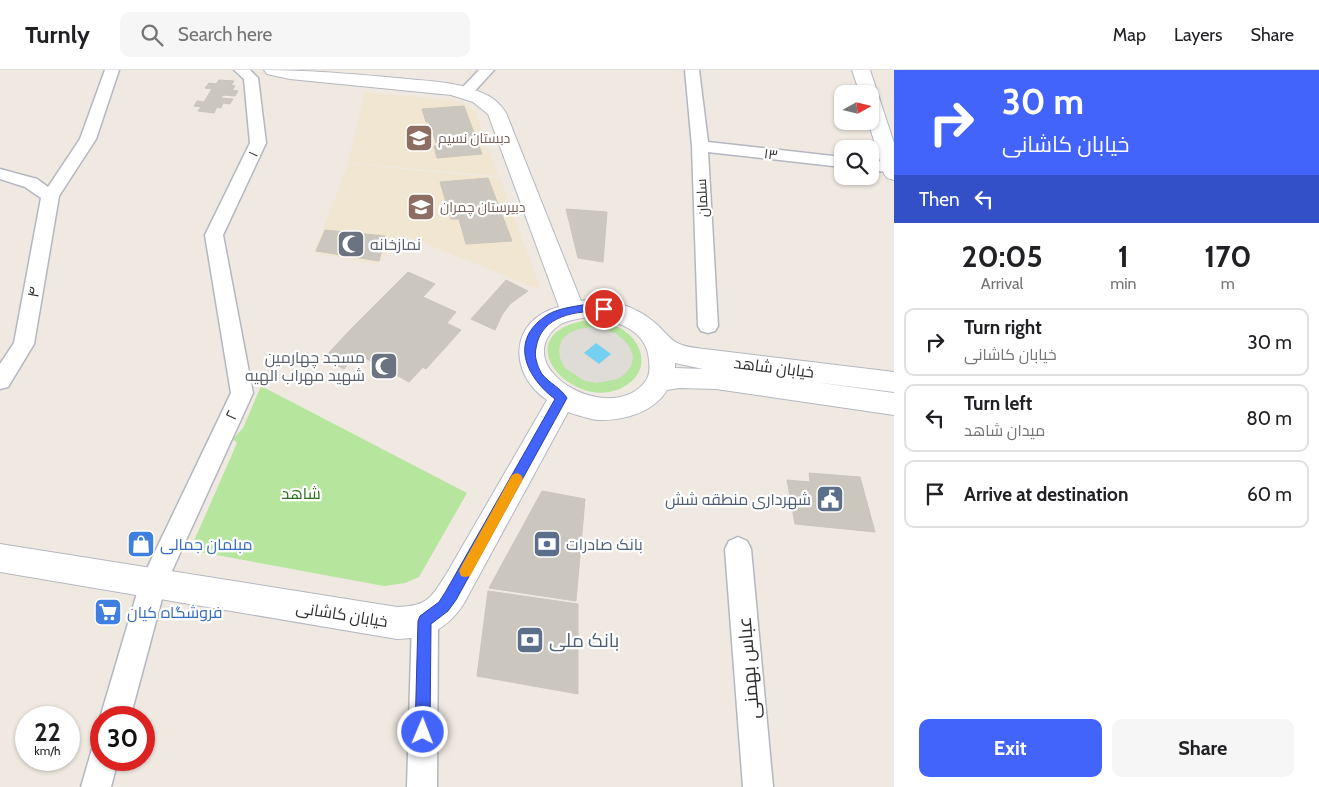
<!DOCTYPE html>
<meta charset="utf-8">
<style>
:root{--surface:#fff;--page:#f6f6f6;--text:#202124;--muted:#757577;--line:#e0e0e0;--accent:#4264fb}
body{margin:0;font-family:Cabin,Cairo,sans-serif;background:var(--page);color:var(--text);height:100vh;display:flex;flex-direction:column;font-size:19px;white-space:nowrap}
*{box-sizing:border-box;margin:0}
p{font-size:16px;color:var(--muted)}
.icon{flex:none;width:28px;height:28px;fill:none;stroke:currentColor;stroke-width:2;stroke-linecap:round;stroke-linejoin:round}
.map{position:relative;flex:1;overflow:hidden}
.details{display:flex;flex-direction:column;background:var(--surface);width:425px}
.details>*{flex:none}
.hud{background:#4264fb;color:#fff;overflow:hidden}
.needle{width:32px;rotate:82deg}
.fabs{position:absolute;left:834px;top:15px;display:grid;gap:10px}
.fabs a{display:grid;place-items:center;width:45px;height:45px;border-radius:10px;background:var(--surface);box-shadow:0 1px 4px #0004;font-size:25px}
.speed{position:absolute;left:15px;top:636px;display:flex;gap:10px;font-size:25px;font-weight:700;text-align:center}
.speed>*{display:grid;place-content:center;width:65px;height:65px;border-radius:50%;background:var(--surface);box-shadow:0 1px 4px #0004;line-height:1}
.speed small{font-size:12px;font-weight:400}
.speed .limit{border:8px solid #d22;background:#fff;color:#111}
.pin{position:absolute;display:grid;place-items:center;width:42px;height:42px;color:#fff;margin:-21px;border:2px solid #fff;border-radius:50%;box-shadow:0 1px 5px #0007}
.me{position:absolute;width:55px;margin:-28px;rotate:1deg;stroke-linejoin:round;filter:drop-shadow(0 0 4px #0008)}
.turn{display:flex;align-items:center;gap:18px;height:105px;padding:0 25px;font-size:22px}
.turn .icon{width:65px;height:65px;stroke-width:2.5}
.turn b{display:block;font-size:35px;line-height:42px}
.then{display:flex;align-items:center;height:48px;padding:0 25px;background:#0003;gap:10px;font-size:19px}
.eta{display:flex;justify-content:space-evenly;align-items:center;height:85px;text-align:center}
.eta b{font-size:30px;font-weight:800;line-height:35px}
.cta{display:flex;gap:10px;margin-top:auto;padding:10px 25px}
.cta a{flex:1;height:58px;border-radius:10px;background:var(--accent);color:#fff;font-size:20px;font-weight:800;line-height:58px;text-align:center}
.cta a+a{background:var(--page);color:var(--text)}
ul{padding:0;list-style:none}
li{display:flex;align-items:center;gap:15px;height:68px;margin:0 10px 8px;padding:0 15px;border:2px solid var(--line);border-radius:10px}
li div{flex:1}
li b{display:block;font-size:19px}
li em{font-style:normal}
header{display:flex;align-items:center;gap:30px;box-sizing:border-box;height:70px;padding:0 25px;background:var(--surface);border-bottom:1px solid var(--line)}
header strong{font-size:24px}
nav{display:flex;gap:28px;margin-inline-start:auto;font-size:18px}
.search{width:350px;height:45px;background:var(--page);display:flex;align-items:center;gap:12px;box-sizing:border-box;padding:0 18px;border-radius:10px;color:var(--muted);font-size:19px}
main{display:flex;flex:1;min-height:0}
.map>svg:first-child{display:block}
.education{fill:#f0e6d1}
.green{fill:#b6e59e}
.plaza{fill:#dfdcd8}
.water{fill:#75cff0}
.building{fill:#cbc7bf;stroke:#cbc5ba}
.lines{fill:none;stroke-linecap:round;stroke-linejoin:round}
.minor-casing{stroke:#b4b7c1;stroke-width:3}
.tertiary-casing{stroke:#b4b7c1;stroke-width:2}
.secondary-casing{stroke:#b4b7c1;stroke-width:2}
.minor{fill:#fff;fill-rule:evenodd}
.tertiary{fill:#fff;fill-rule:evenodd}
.secondary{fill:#fff;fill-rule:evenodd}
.route{fill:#4264fb;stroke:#2b41a3}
.slow{fill:#f59e0b}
.labels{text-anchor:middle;stroke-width:4.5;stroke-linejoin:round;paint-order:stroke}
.far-education-label{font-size:14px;fill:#785e54;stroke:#fff;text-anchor:start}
.far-street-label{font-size:14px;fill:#2e2e2e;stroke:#fff}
.worship-label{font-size:16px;fill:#5b616d;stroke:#fff;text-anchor:start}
.street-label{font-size:16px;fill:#2e2e2e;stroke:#fff}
.park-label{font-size:16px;fill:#2c6e1b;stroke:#fff}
.service-label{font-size:16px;fill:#4e5e75;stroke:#fff;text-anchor:end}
.shop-label{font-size:16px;fill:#366cbe;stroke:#fff;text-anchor:start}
.near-service-label{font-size:19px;fill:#4e5e75;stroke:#fff;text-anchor:start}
.near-street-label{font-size:19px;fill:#2e2e2e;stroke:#fff}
</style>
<header>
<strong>Turnly</strong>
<div class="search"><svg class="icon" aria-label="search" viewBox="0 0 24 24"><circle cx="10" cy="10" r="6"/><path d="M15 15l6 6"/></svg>Search here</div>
<nav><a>Map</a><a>Layers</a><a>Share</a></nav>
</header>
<main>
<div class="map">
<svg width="894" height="717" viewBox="0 0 894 717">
<rect width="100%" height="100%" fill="#efe9e1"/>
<g class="education">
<path d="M365,22L449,30L466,34L476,43L498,106L348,93Z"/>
<path d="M348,94L500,108L541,220L406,166L376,194L314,183Z"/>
</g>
<g class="green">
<path d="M589,250C599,251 608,253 618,257C641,268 652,297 628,314C578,350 498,263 589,250Z"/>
<path d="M261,316L467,423L419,507L405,513L384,516L190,480L237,373L233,369L243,358Z"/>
</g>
<path class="plaza" d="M591,257L603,259L615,263L624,270L630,278L633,287L631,296L626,303L618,309L596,313L583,310L565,298L560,288L559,279L562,270L569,263L579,259Z"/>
<path class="water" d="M596,273L611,284L599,294L584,283Z"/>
<g class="building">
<path d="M219,10L234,11L231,15L235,16L232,20L238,21L235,26L223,25L221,28L233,29L230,34L223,33L221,38L217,37L214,43L198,41L201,37L194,36L197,31L204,32L212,19L205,18L209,13L216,14Z"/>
<path d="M464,36L482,84L437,88L434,76H437L429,52H426L422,39Z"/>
<path d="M488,108L512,171L466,174L459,149H451L440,112Z"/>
<path d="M566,139L607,142L603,192L578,188Z"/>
<path d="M325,160L385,166L379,191L316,181Z"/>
<path d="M408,202L435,214L423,227L456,242L447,253L386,224Z"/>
<path d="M506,210L528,221L510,234L502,245L495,260L471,249Z"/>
<path d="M386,224L461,260L426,299L350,260Z"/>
<path d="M350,260L423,297L409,312L358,284L344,299L324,288Z"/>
<path d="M809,403L860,407L875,462L795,454L787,410L810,412Z"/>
<path d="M542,421L585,429L576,531L489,518Z"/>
<path d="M488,521L578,534V624L477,606Z"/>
</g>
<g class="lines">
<g class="minor-casing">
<g id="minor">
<path d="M105,0H119L96,69L59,126L34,274L8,317L0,319V294L14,273L41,128L25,117L0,109V99L37,109L48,117L80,69Z"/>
<path d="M234,0H250L258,8L266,73L223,165L253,323L166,514L130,648H101V650L100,648L140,513L231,323L205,165L250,73L244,9Z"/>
<path d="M479,0H494L471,25H461L459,22L461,19Z"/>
<path d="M685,0H699L708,72L842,87V97L708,82L718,256L715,261L708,263L701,261L698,256L692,76Z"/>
<path d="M870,90L894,93V103L870,100Z"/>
<path d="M738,467L747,471L751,479L773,717H743L725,479L729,471Z"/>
<path d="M425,538L435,542L438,551L437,717H407L412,551L415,542Z"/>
<path d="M101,676V690H118L111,717H81L92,679Z"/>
</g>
</g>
<g class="tertiary-casing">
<path id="tertiary" d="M852,0H870L894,73V110L887,108L884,104L868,51H870V24H860Z"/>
</g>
<g class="secondary-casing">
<path id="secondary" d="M264,0C309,0 353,4 397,8C425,11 454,11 480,22C491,26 500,33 506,43L581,231C604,225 637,237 654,252C663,259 667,267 677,273C685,277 696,278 704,279L894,302V322L814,312L894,323V345L716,319L679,318L667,320C654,342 624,351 598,350C589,349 577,345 568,342L463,535C446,560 427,568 397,569L0,502V474L397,537C428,536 431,528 447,503L547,330C507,303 510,249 559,237L488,44L473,32L451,25L290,9L267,4ZM587,247C614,249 647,259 649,290C650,298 650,306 645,312C622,341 572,327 552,302C538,285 543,265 561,254C568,250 579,249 587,247ZM675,293L703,299L675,298Z"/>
</g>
<use href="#minor" class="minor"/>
<use href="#tertiary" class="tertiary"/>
<use href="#secondary" class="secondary"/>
</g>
<path class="route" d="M588,234L604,235L609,239L604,242C577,240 541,245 536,278C534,286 537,296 542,304C549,313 561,318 567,328L456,530L448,541L431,554L430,662L428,667L423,669L417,667L415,662L418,551L420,546L439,532L446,521L555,329C528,309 509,273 543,248C555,238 573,237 588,234Z"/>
<path class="slow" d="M517,403L521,405L523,409L470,506L465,507L461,506L459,501L461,497L512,405Z"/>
<defs>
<g id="school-square" transform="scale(1.4375)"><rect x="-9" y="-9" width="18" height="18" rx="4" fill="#8d6e63" stroke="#fff"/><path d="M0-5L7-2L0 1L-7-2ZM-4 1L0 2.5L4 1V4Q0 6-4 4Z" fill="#fff"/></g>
<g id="mosque-square" transform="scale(1.4375)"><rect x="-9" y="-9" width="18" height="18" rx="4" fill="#6b7280" stroke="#fff"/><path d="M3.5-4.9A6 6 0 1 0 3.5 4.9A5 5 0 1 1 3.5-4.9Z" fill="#fff"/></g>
<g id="civic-square" transform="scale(1.4375)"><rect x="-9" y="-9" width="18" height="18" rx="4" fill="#5c6f8a" stroke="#fff"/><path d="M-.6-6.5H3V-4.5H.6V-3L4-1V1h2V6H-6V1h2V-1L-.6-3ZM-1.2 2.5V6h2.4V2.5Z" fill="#fff"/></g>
<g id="shop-square" transform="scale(1.4375)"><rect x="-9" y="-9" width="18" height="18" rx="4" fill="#3f7fe0" stroke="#fff"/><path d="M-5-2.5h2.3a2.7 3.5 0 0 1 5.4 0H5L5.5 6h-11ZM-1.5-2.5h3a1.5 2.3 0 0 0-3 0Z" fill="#fff"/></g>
<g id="bank-square" transform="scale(1.4375)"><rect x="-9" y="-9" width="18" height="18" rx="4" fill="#5c6f8a" stroke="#fff"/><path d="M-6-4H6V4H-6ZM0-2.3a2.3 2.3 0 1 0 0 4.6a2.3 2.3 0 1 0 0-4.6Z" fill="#fff"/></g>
<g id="supermarket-square" transform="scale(1.4375)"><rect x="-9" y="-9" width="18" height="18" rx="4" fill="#3f7fe0" stroke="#fff"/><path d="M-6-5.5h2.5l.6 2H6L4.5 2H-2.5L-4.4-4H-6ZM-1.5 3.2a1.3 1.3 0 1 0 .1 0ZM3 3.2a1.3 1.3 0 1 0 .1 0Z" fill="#fff"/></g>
</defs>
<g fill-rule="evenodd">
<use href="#school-square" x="419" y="68"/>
<use href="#school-square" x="421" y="137"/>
<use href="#mosque-square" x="351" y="174"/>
<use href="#mosque-square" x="384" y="296"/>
<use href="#civic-square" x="830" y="429"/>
<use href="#shop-square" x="141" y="474"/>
<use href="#bank-square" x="547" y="474"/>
<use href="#supermarket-square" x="108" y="542"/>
<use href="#bank-square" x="530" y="570"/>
</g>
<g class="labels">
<g class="far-education-label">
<text x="438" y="73">دبستان نسیم</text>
<text x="440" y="142">دبیرستان چمران</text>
</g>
<g class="far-street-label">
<text transform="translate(253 84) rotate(-65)" y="5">۱</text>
<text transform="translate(771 84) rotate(7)" y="5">۱۳</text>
<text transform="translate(702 128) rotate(-93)" y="5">سلمان</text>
</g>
<g class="worship-label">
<text x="370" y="180">نمازخانه</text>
<text x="365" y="293" text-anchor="end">مسجد چهارمین<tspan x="365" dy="18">شهید مهراب الهیه</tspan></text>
</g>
<g class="street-label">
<text transform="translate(33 222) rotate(-80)" y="6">۴</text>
<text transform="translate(774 297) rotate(7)" y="6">خیابان شاهد</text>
<text transform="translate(231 345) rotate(-65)" y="6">۲</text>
<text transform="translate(342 544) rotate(9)" y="6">خیابان کاشانی</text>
</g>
<g class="park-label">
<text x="301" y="429">شاهد</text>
</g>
<g class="service-label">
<text x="811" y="435">شهرداری منطقه شش</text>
<text x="566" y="480" text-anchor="start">بانک صادرات</text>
</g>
<g class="shop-label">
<text x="160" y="480">مبلمان جمالی</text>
<text x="127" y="548">فروشگاه کیان</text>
</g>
<g class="near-service-label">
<text x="549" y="577">بانک ملی</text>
</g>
<g class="near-street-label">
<text transform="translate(748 598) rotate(-95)" y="7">عباس بهمنی</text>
</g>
</g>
</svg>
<div class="fabs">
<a><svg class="needle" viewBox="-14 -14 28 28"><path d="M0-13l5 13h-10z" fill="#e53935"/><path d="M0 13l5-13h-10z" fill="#757577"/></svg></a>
<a><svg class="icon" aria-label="search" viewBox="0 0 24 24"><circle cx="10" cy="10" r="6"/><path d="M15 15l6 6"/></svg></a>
</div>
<div class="speed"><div>22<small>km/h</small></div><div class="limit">30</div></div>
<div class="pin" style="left:604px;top:239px;background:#d93025"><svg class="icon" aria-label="arrive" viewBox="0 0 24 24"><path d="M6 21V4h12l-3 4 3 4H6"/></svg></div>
<svg class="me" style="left:423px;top:662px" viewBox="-20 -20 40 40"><circle r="17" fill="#4264fb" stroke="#fff" stroke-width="3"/><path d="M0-11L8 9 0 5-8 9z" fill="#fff"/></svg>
</div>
<section class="details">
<div class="hud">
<div class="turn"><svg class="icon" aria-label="right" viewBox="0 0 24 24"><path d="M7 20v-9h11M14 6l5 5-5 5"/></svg><div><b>30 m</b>خیابان کاشانی</div></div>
<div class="then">Then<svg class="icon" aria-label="left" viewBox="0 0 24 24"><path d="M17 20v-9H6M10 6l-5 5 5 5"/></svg></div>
</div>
<div class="eta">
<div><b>20:05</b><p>Arrival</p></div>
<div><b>1</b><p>min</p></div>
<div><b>170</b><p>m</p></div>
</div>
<ul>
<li><svg class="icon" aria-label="right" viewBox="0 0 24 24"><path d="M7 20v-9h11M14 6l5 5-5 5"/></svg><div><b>Turn right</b><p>خیابان کاشانی</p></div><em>30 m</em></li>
<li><svg class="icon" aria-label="left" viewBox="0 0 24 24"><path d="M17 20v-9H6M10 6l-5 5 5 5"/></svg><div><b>Turn left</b><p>میدان شاهد</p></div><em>80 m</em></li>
<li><svg class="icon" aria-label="arrive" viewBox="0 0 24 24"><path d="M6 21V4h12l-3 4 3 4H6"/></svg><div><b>Arrive at destination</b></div><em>60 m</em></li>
</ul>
<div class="cta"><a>Exit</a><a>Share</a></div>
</section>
</main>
